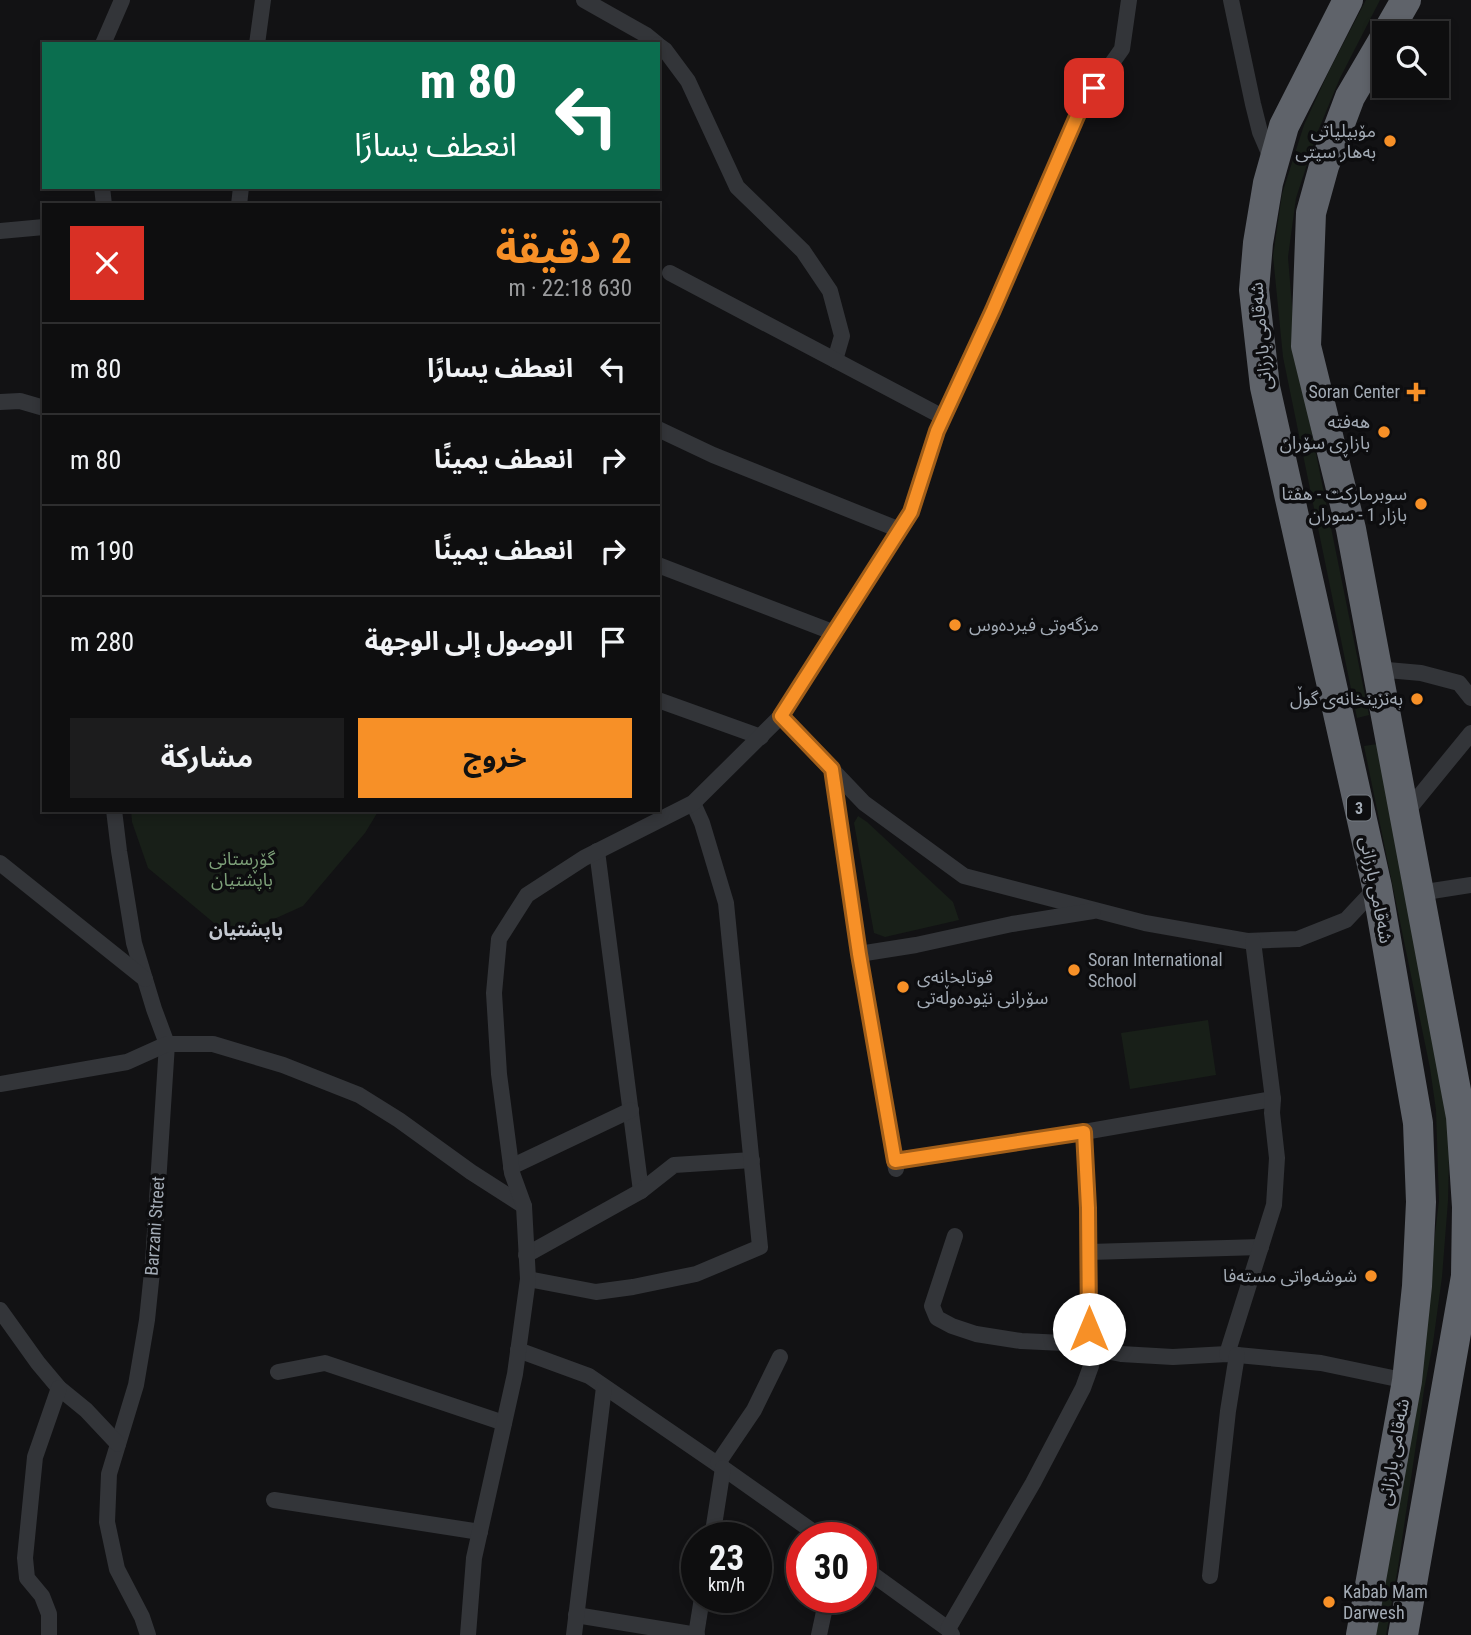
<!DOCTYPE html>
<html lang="ar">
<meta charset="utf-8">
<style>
:root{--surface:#0e0e0f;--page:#1c1c1d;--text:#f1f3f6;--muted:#9b9c9e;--line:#2e2e2f;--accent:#f79027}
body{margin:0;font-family:"Roboto Condensed","Noto Sans Arabic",sans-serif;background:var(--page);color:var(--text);direction:rtl;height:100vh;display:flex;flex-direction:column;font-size:26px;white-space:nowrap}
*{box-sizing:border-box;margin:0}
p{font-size:23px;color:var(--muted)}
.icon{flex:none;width:38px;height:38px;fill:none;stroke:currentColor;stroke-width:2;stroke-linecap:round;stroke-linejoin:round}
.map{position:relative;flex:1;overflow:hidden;direction:ltr}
.panel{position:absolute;left:42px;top:203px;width:618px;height:609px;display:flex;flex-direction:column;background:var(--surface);border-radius:0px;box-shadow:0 4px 10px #0003,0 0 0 2px var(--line);direction:rtl}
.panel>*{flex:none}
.top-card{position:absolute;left:42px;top:42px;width:618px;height:147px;border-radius:0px;box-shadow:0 4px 10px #0003,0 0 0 2px var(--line);direction:rtl;background:#0b6e4f;color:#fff;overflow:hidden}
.controls{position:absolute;left:1372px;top:21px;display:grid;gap:14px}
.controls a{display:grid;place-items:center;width:77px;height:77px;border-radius:0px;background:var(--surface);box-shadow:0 4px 10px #0003,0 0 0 2px var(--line);font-size:35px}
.speed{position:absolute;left:681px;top:1522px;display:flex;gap:14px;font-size:35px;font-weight:700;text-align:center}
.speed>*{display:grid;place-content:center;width:91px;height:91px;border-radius:50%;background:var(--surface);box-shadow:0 4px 10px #0003,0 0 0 2px var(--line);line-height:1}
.speed small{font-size:18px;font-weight:400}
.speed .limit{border:10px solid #d22;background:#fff;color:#111}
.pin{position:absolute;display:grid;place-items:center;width:60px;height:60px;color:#fff;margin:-30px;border-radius:14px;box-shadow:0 4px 10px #0006}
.me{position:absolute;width:77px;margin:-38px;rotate:0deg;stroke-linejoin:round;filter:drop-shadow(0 0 5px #0008)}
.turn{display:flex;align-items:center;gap:24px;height:147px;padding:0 28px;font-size:32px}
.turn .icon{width:91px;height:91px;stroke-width:2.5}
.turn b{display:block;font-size:49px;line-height:60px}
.round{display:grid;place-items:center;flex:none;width:74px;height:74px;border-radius:0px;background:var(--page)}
.summary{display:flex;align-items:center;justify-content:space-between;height:119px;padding:0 28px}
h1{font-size:42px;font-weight:700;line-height:52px;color:var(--accent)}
.primary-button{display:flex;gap:14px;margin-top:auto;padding:14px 28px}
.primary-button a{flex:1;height:80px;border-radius:0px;background:var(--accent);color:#111;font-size:28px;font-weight:700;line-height:80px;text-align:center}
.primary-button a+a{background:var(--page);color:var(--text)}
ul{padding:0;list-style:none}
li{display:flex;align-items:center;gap:21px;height:91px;padding:0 28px;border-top:2px solid var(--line)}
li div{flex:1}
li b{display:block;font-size:26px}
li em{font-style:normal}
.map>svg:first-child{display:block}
.green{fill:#181f18}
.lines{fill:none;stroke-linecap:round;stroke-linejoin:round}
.street{stroke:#333539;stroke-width:16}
.highway{stroke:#5f636a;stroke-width:30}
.route-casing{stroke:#a15e19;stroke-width:18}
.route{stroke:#f79027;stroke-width:12}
.poi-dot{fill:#f79027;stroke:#0d0d0f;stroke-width:2.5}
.labels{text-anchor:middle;stroke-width:7;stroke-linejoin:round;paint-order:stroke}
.shield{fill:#0d0d0f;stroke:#767c83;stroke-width:2}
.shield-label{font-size:16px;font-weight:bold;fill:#a3abb5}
.poi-label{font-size:18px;fill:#a3abb5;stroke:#0d0d0f;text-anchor:end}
.street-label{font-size:18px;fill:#a3abb5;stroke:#0d0d0f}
.park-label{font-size:18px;fill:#7da079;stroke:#0d0d0f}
.neighbourhood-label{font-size:19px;font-weight:bold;fill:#c4c9d1;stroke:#0d0d0f}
</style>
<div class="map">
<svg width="1471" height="1635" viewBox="0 0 1471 1635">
<rect width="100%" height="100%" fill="#121214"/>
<g class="green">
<path d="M1366,0H1380L1340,78L1318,131L1296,198L1288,257L1296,355L1369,715L1357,718L1283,357L1273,256L1282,194L1304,125L1329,71Z"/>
<path d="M1377,744L1450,1111L1448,1201L1442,1277L1433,1343L1424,1390L1398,1567L1386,1635H1373L1430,1274L1439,1201L1436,1110L1430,1068L1364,746Z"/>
<path d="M131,810H379L365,833L303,906L232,938L148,868L132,822Z"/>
<path d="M858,816L867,822L953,902L959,920L885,937L874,933L854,823Z"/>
<path d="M1208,1020L1216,1075L1130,1089L1121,1033Z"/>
</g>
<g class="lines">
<g class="street">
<path d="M584,0L646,35L657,44"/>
<path d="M1231,0L1253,104L1260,132L1272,160"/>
<path d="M103,44L122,0"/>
<path d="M257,44L263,0"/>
<path d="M658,45L665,50L688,81L737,187L803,251L830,291L842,336L835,360"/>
<path d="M102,187L104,205"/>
<path d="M239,205L241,187"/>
<path d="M0,231L44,227"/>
<path d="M670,273L943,417"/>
<path d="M0,402L20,401L44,408"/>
<path d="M658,429L713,455L900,530"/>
<path d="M658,565L835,633"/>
<path d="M1376,669L1421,673L1459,683L1471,698"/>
<path d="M658,700L761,737"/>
<path d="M781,716L864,803L964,876L1145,923L1247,941L1298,939L1346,920L1377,887"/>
<path d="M832,769L859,954L896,1169"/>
<path d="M114,810L119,851L134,943L154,1009L167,1044L153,1262L147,1320L136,1385L109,1474L107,1522L117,1569L142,1617L148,1635"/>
<path d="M1404,815L1471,733"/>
<path d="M597,851L641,1191"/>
<path d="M0,863L145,979"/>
<path d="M1419,893L1471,885"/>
<path d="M859,954L916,945L1012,924L1093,911"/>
<path d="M0,1084L127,1062L167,1044H213L283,1065L359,1095L399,1120L471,1172L524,1206"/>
<path d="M895,1161L1084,1132L1273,1099"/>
<path d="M511,1167L631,1110"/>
<path d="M955,1236L932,1306L937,1318L952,1326L976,1334L1021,1341L1064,1343L1121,1354L1173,1357L1227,1354L1321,1363L1407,1381"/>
<path d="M1089,1252L1261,1247"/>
<path d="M526,1255L641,1191L674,1165L752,1160"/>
<path d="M528,1279L596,1292L633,1287L696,1274L760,1247L726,903L702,823L693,803"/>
<path d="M0,1310L38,1363L59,1388L86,1410L118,1444"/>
<path d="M518,1350L589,1376L723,1468L822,1538"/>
<path d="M1227,1354L1274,1205L1277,1158L1272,1113L1273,1099L1253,941"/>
<path d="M278,1372L325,1363L504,1423"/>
<path d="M718,1463L754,1410L780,1357"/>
<path d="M274,1500L480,1532"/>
<path d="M712,1538L723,1468"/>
<path d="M861,1566L948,1629L952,1635"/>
<path d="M1210,1576L1228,1411L1237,1355"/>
<path d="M576,1615L697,1635"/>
<path d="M948,1629L1033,1483L1083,1388L1091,1366L1088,1208L1084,1132"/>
<path d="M49,1635V1614L42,1596L27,1578L25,1558L35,1457L59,1388"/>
<path d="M468,1635L474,1558L515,1374L528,1279L524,1206L512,1173L499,1074L494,993L499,939L527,895L584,858L693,803L781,716L911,512L937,431L993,310L1081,107L1122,49L1129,0"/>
<path d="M574,1635L604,1387"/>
<path d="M696,1635L702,1598"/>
<path d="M819,1635L827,1598"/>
</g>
<g class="highway">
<path d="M1348,0L1284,126L1268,183L1258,243L1254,290L1265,387L1377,887L1418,1123L1421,1202L1417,1286L1407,1381L1361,1635"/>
<path d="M1387,33L1406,0"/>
<path d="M1384,39L1350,97L1324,166L1311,213L1306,346L1351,529L1461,1117L1467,1207L1466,1276L1403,1635"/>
</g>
</g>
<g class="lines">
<g class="route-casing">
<path id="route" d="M1089,1329L1088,1208L1084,1132L895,1161L859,954L832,769L781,716L911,512L937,431L993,310L1081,107L1094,88"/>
</g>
<use href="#route" class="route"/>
</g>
<g class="poi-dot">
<circle cx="1390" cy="141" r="7"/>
<path d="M1412.5 381.5h7v7h7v7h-7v7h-7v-7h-7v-7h7z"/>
<circle cx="1384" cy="432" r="7"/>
<circle cx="1421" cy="504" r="7"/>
<circle cx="955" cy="625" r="7"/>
<circle cx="1417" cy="699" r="7"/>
<circle cx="1074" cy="970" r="7"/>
<circle cx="903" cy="987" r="7"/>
<circle cx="1371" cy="1276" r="7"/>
<circle cx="1329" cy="1602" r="7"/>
</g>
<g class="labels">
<rect class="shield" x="1347" y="795.5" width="24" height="25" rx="5"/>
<g class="shield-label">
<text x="1359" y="814">3</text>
</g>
<g class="poi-label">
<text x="1376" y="137">مۆبیلیاتی<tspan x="1376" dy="21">بەهار سیتی</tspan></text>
<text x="1400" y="398">Soran Center</text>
<text x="1370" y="428">هەفتە<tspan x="1370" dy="21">بازاڕی سۆران</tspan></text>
<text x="1407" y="500">سوبرماركت - هفتا<tspan x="1407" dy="21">بازار 1 - سوران</tspan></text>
<text x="969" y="631" text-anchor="start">مزگەوتی فیردەوس</text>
<text x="1403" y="705">بەنزینخانەی گوڵ</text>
<text x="1088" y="966" text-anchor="start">Soran International<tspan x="1088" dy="21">School</tspan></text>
<text x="917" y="983" text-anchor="start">قوتابخانەی<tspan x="917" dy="21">سۆرانی نێودەوڵەتی</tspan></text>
<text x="1357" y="1282">شوشەواتی مستەفا</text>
<text x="1343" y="1598" text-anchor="start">Kabab Mam<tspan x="1343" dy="21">Darwesh</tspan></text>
</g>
<g class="street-label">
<text transform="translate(1261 336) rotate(-95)" y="6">شەقامی بارزانی</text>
<text transform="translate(1376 890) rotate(79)" y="6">شەقامی بارزانی</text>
<text transform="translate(155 1226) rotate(-86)" y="6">Barzani Street</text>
<text transform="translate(1394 1452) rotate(-80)" y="6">شەقامی بارزانی</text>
</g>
<g class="park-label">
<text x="242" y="865">گۆڕستانی<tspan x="242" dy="21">باپشتیان</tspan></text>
</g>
<g class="neighbourhood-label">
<text x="246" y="936">باپشتیان</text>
</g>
</g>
</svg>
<div class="controls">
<a><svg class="icon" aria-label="search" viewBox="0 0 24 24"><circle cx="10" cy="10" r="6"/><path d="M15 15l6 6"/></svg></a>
</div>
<div class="speed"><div>23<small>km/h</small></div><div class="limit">30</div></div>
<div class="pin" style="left:1094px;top:88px;background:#d93025"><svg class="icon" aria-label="arrive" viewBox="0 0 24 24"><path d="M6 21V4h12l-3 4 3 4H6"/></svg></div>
<svg class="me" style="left:1089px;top:1329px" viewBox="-20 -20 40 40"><circle r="19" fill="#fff"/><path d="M0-13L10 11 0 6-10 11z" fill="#f79027"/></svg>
<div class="top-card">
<div class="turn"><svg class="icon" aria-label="left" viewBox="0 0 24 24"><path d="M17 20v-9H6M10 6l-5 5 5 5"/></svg><div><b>80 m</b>انعطف يسارًا</div></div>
</div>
<section class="panel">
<div class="summary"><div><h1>2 دقيقة</h1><p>630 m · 22:18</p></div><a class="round" style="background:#d93025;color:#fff"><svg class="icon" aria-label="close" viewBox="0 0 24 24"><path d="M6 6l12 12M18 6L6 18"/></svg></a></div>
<ul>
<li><svg class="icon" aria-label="left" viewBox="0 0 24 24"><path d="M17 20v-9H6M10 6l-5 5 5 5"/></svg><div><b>انعطف يسارًا</b></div><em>80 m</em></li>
<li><svg class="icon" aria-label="right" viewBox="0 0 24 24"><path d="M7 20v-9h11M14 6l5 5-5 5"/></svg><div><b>انعطف يمينًا</b></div><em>80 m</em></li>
<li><svg class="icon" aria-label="right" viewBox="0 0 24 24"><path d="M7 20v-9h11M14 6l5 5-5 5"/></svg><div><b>انعطف يمينًا</b></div><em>190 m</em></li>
<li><svg class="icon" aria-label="arrive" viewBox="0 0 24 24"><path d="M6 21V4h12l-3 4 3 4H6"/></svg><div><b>الوصول إلى الوجهة</b></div><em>280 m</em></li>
</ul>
<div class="primary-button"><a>خروج</a><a>مشاركة</a></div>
</section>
</div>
